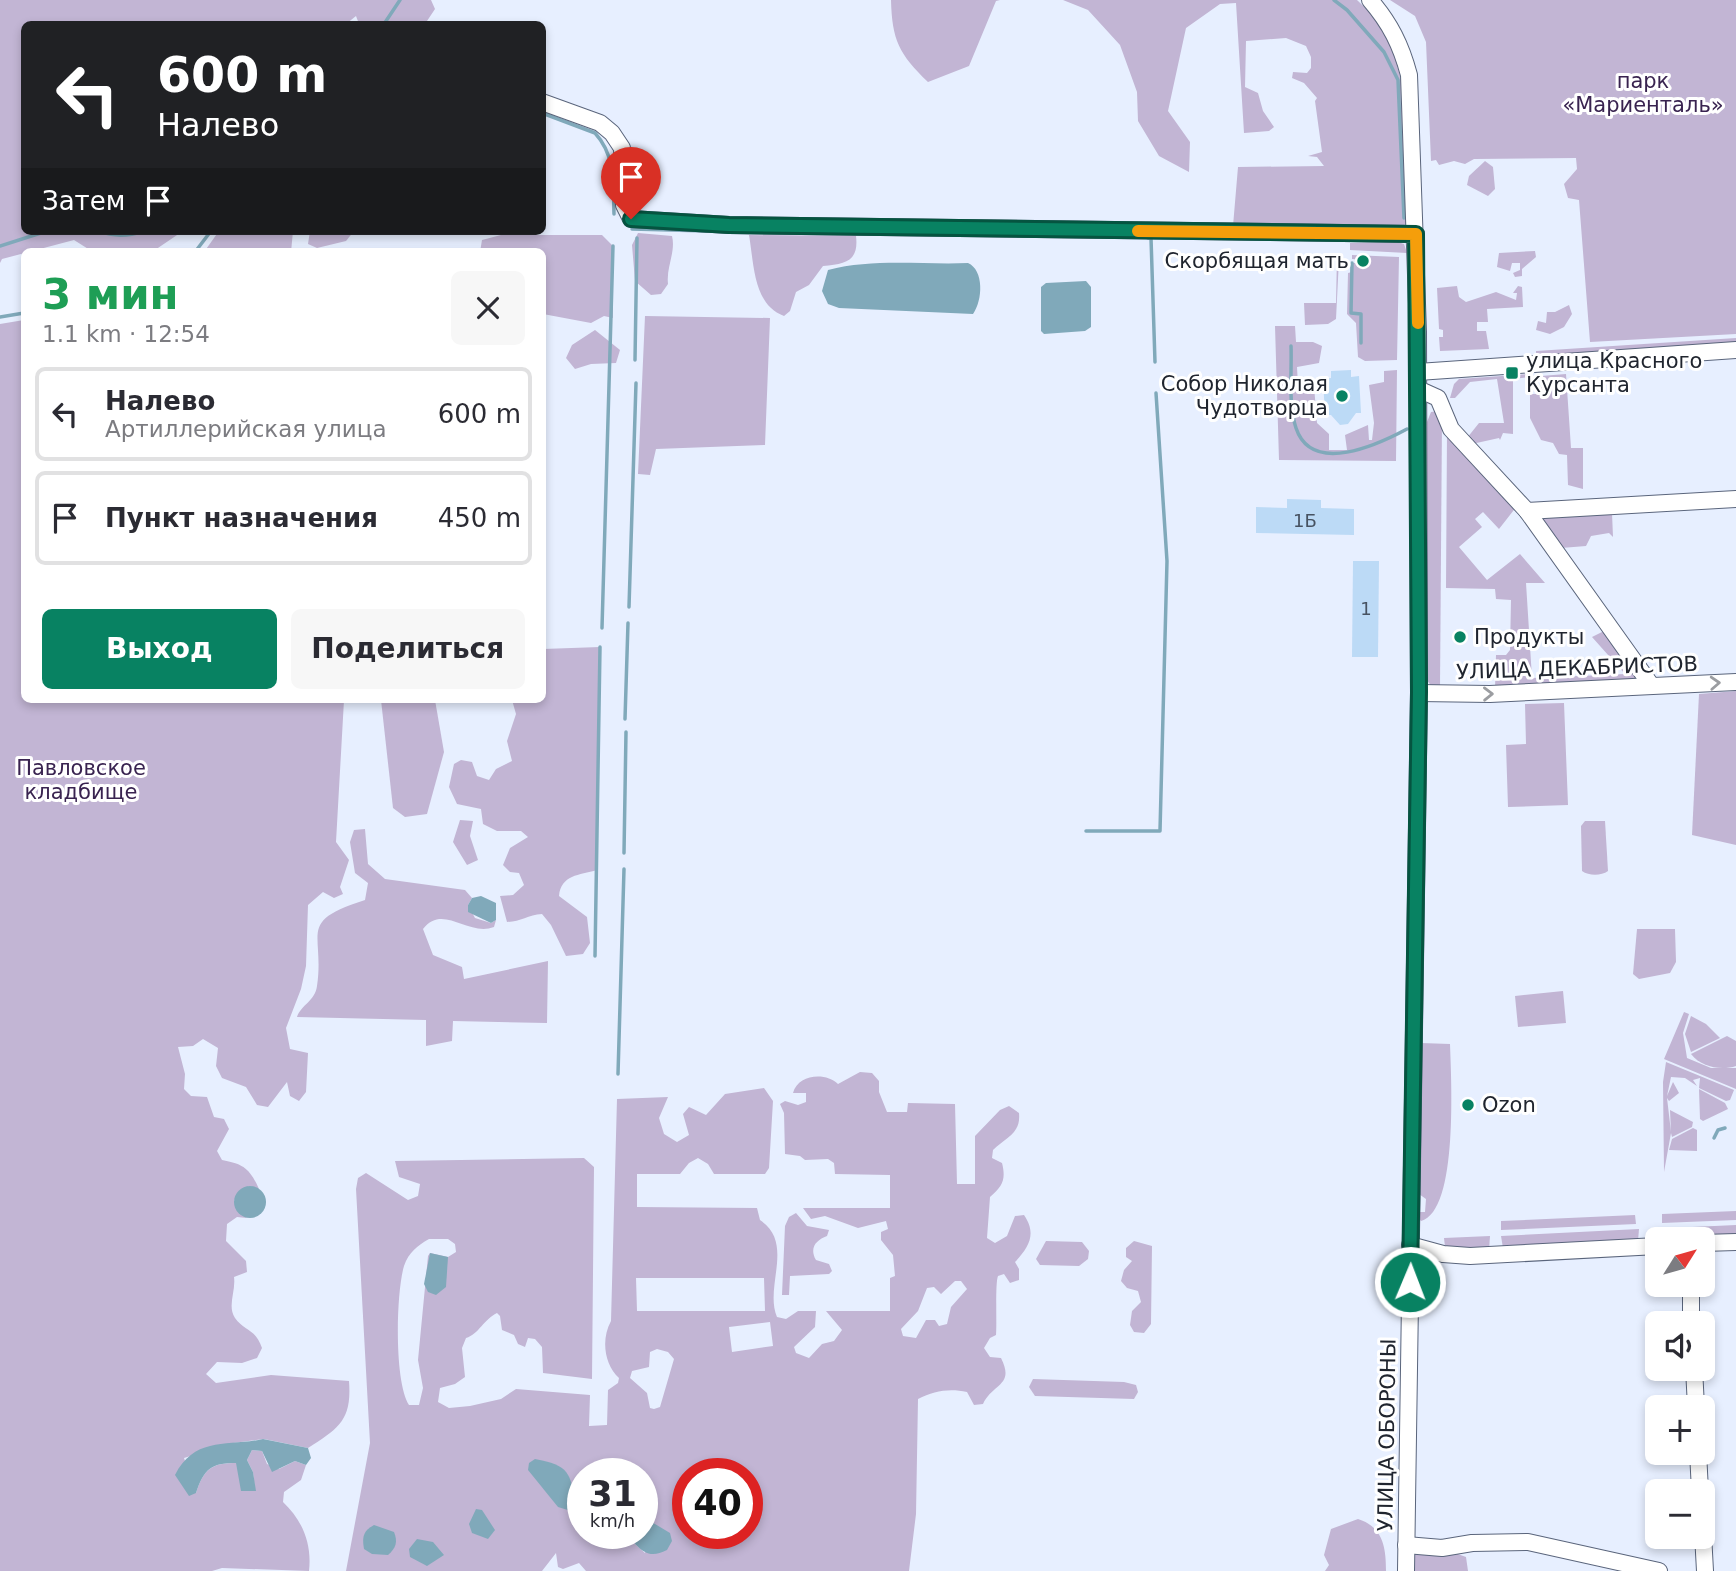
<!DOCTYPE html>
<html lang="ru">
<meta charset="utf-8">
<style>
:root{--surface:#fff;--page:#f7f7f7;--text:#2b2b33;--muted:#7c7c81;--line:#e1e1e2;--accent:#088262}
body{margin:0;font-family:"DejaVu Sans",sans-serif;background:var(--page);color:var(--text);height:100vh;display:flex;flex-direction:column;font-size:26px;white-space:nowrap}
*{box-sizing:border-box;margin:0}
p{font-size:23px;color:var(--muted)}
.icon{flex:none;width:38px;height:38px;fill:none;stroke:currentColor;stroke-width:2;stroke-linecap:round;stroke-linejoin:round}
.map{position:relative;flex:1;overflow:hidden}
.panel{position:absolute;left:21px;top:248px;width:525px;height:455px;display:flex;flex-direction:column;background:var(--surface);border-radius:10px;box-shadow:0 4px 10px #0003}
.panel>*{flex:none}
.guide{position:absolute;left:21px;top:21px;width:525px;height:214px;border-radius:10px;box-shadow:0 4px 10px #0003;background:#202124;color:#fff;overflow:hidden}
.needle{width:46px;rotate:53deg}
.buttons{position:absolute;left:1645px;top:1227px;display:grid;gap:14px}
.buttons a{display:grid;place-items:center;width:70px;height:70px;border-radius:10px;background:var(--surface);box-shadow:0 4px 10px #0003;font-size:35px}
.speed{position:absolute;left:567px;top:1458px;display:flex;gap:14px;font-size:35px;font-weight:700;text-align:center}
.speed>*{display:grid;place-content:center;width:91px;height:91px;border-radius:50%;background:var(--surface);box-shadow:0 4px 10px #0003;line-height:1}
.speed small{font-size:18px;font-weight:400}
.speed .limit{border:10px solid #d22;background:#fff;color:#111}
.pin{position:absolute;display:grid;place-items:center;width:60px;height:60px;color:#fff;margin:-72px -30px;border-radius:50% 50% 50% 0;rotate:-45deg;box-shadow:0 0 7px #0007}
.pin .icon{rotate:45deg}
.me{position:absolute;width:77px;margin:-38px;rotate:1deg;stroke-linejoin:round;filter:drop-shadow(0 0 5px #0008)}
.turn{display:flex;align-items:center;gap:24px;height:147px;padding:0 21px;font-size:32px}
.turn .icon{width:91px;height:91px;stroke-width:2.5}
.turn b{display:block;font-size:49px;line-height:60px}
.then{display:flex;align-items:center;height:66px;padding:0 21px;background:#0003;gap:14px;font-size:26px}
.round{display:grid;place-items:center;flex:none;width:74px;height:74px;border-radius:10px;background:var(--page)}
.overview{display:flex;align-items:center;justify-content:space-between;height:119px;padding:0 21px}
h1{font-size:42px;font-weight:600;line-height:52px;color:#1e9e55}
.cta{display:flex;gap:14px;margin-top:auto;padding:14px 21px}
.cta a{flex:1;height:80px;border-radius:10px;background:var(--accent);color:#fff;font-size:28px;font-weight:600;line-height:80px;text-align:center}
.cta a+a{background:var(--page);color:var(--text)}
ul{padding:0;list-style:none}
li{display:flex;align-items:center;gap:21px;height:94px;margin:0 14px 10px;padding:0 7px;border:4px solid var(--line);border-radius:10px}
li div{flex:1}
li b{display:block;font-size:26px}
li em{font-style:normal}
.map>svg:first-child{display:block}
.green{fill:#c2b5d4;fill-rule:evenodd}
.water{fill:#80a9ba}
.lines{fill:none;stroke-linecap:round;stroke-linejoin:round}
.stream{stroke:#80a9ba;stroke-width:3.5}
.building{fill:#bcdaf6}
.minor-casing{stroke:#5a657c;stroke-width:18}
.minor{stroke:#fff;stroke-width:16}
.oneway{stroke:#9b9da1}
.route-casing{stroke:#055440;stroke-width:18}
.route{stroke:#088262;stroke-width:12}
.slow{stroke:#f59e0b;stroke-width:12}
.poi-dot{fill:#088262;stroke:#fff;stroke-width:2.5}
.labels{text-anchor:middle;stroke-width:6;stroke-linejoin:round;paint-order:stroke}
.number-label{font-size:18px;fill:#475261}
.park-label{font-size:21px;fill:#392350;stroke:#fff}
.poi-label{font-size:21px;fill:#20252f;stroke:#fff;text-anchor:start}
.street-label{font-size:21px;fill:#20252f;stroke:#fff}
</style>
<div class="map">
<svg width="1736" height="1571" viewBox="0 0 1736 1571">
<rect width="100%" height="100%" fill="#e7efff"/>
<g class="green">
<path d="M0,0H431L435,9L425,24H359L356,16L346,24H24V231H183L152,252H93L74,240L2,259L0,263Z"/>
<path d="M891,0H1000L996,1L969,66L928,82C899,54 892,40 891,0Z"/>
<path d="M1063,0H1357C1420,55 1405,149 1406,224L1400,228L1233,226L1238,167L1324,166L1317,157L1308,156L1322,152L1315,101L1317,98L1304,83L1292,78L1293,72L1307,73L1311,68V57L1306,46L1286,38L1246,41L1245,87L1258,93L1263,111L1274,127L1269,131L1244,133L1236,3L1220,4L1186,28L1168,111L1190,142L1189,172L1159,156L1138,121L1137,92L1120,45L1088,10Z"/>
<path d="M1390,0H1736V334L1590,342L1579,200L1568,198L1564,184L1577,169L1576,158L1474,159L1465,164L1454,161L1439,165L1436,160L1431,161L1426,42L1415,16Z"/>
<path d="M1485,161L1493,167L1495,189L1488,196L1467,185L1469,176Z"/>
<path d="M219,231H293L291,252H204Z"/>
<path d="M310,231H354L346,241L317,248L308,244Z"/>
<path d="M638,233L672,236C676,252 666,267 668,284L661,294L651,295L635,281L632,245Z"/>
<path d="M501,235H602L613,246V318L604,316L591,323L543,314L542,252H480L482,240Z"/>
<path d="M749,235L856,236C859,261 846,264 823,266L809,285L796,292L790,311L784,316C753,305 754,263 749,235Z"/>
<path d="M1398,242L1404,244L1407,253L1350,250V243Z"/>
<path d="M1535,251L1536,257L1522,269V276L1515,277L1513,273L1520,270V263H1512L1510,271L1497,267L1499,253Z"/>
<path d="M1337,255L1339,259L1336,319L1328,324L1305,325L1304,303H1336Z"/>
<path d="M1352,255L1399,257L1397,360L1365,361L1358,357L1356,323L1347,314L1348,273L1352,272V263H1364V260L1352,259Z"/>
<path d="M1457,286L1459,297L1466,302L1496,292L1516,300L1517,293H1513L1518,286L1522,287L1523,307L1487,309L1488,322H1477V331H1486L1489,349L1440,351L1439,337H1443V330L1439,329L1437,288Z"/>
<path d="M1569,305L1572,314L1564,327L1550,334L1536,330L1538,321L1546,323L1547,312H1555Z"/>
<path d="M645,316L770,318L765,445L656,449L650,475L638,474Z"/>
<path d="M24,320V700H344L336,842L349,860L340,887L343,894L334,898L323,892L308,905L306,966L301,989L286,1028L290,1049L308,1053L306,1092L299,1101L290,1096L287,1082L268,1107L257,1105L246,1087L222,1078L216,1066L218,1048L203,1039L193,1046L178,1047L185,1074L184,1089L191,1096L207,1097L214,1117L224,1119L229,1129L217,1151L222,1160C244,1164 250,1169 259,1189L249,1186L234,1200L236,1208L247,1218L237,1217L227,1224L226,1241L246,1261L247,1272L234,1277C236,1291 227,1306 235,1318C244,1331 255,1328 262,1348L257,1358L242,1363L217,1362L206,1374L216,1383L271,1375L349,1381C352,1420 339,1428 308,1448L264,1439L233,1443L184,1458L196,1493C204,1469 211,1463 237,1463L255,1491L253,1472L247,1460L252,1450L262,1451L267,1464L279,1469L295,1461L306,1465L301,1480L284,1492L283,1502C303,1521 312,1544 309,1571L222,1568L212,1571H0V324Z"/>
<path d="M1275,326H1295L1296,342H1313L1322,346L1319,363L1297,367L1298,386H1314L1317,423L1329,434V450H1347L1345,435L1368,425L1369,440H1372L1374,423L1369,385L1384,382V371L1397,370L1396,461L1279,460Z"/>
<path d="M595,330L620,350L616,363L591,364L575,369L566,358L572,345Z"/>
<path d="M1736,338V344L1536,357V351Z"/>
<path d="M1529,374L1530,377L1513,379V434L1503,433L1500,440L1499,438L1472,444L1519,497L1528,502H1544L1532,505L1518,498L1452,424V418H1456L1458,429L1467,438L1479,423H1504L1497,379L1470,382L1455,398H1450L1454,384L1459,379Z"/>
<path d="M1566,374L1571,448H1583V489L1568,485L1567,455L1559,454L1553,443L1541,440L1530,418V394H1541V376Z"/>
<path d="M1438,411L1442,418L1440,689L1432,687L1426,679L1425,427L1431,412Z"/>
<path d="M1447,433L1517,506L1499,529L1483,512L1475,519L1482,527L1459,547L1487,580L1520,554L1545,583H1526L1532,678L1625,674L1592,637L1608,629L1638,673L1637,680L1495,688L1496,655H1506L1510,650L1511,600L1496,599L1495,589L1446,588Z"/>
<path d="M1612,513L1613,537L1609,533L1591,536L1586,546L1561,548L1540,528L1541,516Z"/>
<path d="M600,647L597,870C579,875 561,875 559,896L587,917L590,943L583,954L566,956L551,925L542,914C528,915 520,922 507,922L500,896L513,895L524,885L519,873L510,872L503,865L510,848L528,837L521,831H497L483,824L481,809L457,804L449,787L454,764L461,760L472,762L477,776L489,780L496,769L512,761L507,741L516,714L512,700H542L543,649Z"/>
<path d="M1736,691V845L1692,835L1699,694Z"/>
<path d="M381,700H435L444,752L427,814L405,817L393,808Z"/>
<path d="M1564,703L1568,805L1508,807L1506,745L1526,744L1525,704Z"/>
<path d="M460,820L473,821L470,836L478,860L467,865L453,842Z"/>
<path d="M1585,821H1605L1608,871C1601,876 1589,876 1582,871L1581,826Z"/>
<path d="M365,829L368,864L385,879L465,890L472,898L468,905L475,918L491,923L496,920L494,927C468,937 443,903 423,929L433,955L462,967L464,979L548,961L547,1023L453,1021L452,1041L426,1046V1020L297,1017C301,1005 315,1001 317,986C325,932 296,922 365,900L368,883L355,873L350,842L354,830Z"/>
<path d="M1637,929H1675L1676,962L1670,973L1639,979L1633,974Z"/>
<path d="M1563,991L1566,1023L1518,1027L1515,996Z"/>
<path d="M1684,1012L1689,1014L1683,1033L1687,1058L1711,1068H1736V1089L1664,1059Z"/>
<path d="M1691,1016L1706,1024L1720,1038L1691,1052L1685,1034Z"/>
<path d="M1727,1036L1736,1041V1066C1721,1071 1701,1067 1691,1054Z"/>
<path d="M1421,1043L1450,1044C1451,1077 1459,1211 1421,1221L1418,1217L1419,1212H1425L1426,1199L1419,1194Z"/>
<path d="M1666,1062L1734,1090L1730,1100L1726,1101L1699,1088L1700,1078L1693,1080L1697,1086L1685,1078L1671,1077L1667,1096L1673,1082L1679,1093L1669,1101L1667,1098L1671,1132L1670,1110L1693,1122L1692,1127L1672,1137L1671,1133L1664,1172L1663,1082Z"/>
<path d="M860,1072L872,1073L879,1081V1092L887,1112H907L908,1103L955,1104L957,1184H975V1136L1000,1110L1009,1106L1019,1113C1021,1134 1006,1137 993,1150L992,1158L1002,1163C1006,1179 1003,1186 990,1197L987,1238L995,1243L1007,1236L1015,1216L1024,1215C1037,1234 1029,1247 1015,1262L1019,1269V1280L1010,1283L1004,1274L998,1276C995,1283 997,1323 996,1335L990,1338L984,1348L990,1357L1001,1358C1015,1386 993,1383 983,1404L974,1405L967,1392C949,1388 934,1391 918,1399L916,1514L909,1571H586L579,1563L563,1569L558,1567L556,1553L542,1571H346L370,1443L356,1189L358,1178L366,1173L408,1200L418,1196L420,1184L399,1177L395,1161L584,1158L594,1167L592,1379L543,1373L542,1347L535,1339L528,1338L525,1347L518,1344L514,1335L502,1330L500,1316L497,1313C484,1319 479,1334 466,1338L462,1348L465,1377L455,1384L440,1388L438,1402L449,1408L470,1406L501,1399L516,1389L590,1395L589,1426L607,1425L608,1390L618,1383L619,1378C604,1364 601,1339 611,1321L617,1099L668,1097L659,1118L664,1134L677,1142L689,1135L683,1114L689,1107L706,1115L725,1094L764,1088L773,1101L769,1168L765,1174H714L708,1164L698,1158L689,1163L680,1174H637V1207L757,1208L760,1220C795,1243 764,1287 777,1317L786,1319L798,1311H816L815,1327L794,1347L796,1353L809,1358L822,1344L834,1341L842,1330L826,1311H890V1278L895,1276L893,1255L881,1240V1232L888,1229L886,1221L858,1228L825,1216L811,1219L803,1208H890V1175L835,1174L834,1163L828,1159L805,1160L800,1156L785,1154L784,1113L780,1104L785,1101L798,1105L806,1102V1093H793C798,1074 826,1072 838,1084ZM429,1239H448L455,1244L456,1252L448,1257L430,1253L428,1256L418,1360L423,1388L419,1405H409C394,1382 396,1293 404,1266C409,1252 417,1246 429,1239ZM636,1278H764L765,1311H637ZM955,1281H961L967,1289L951,1307L947,1324L939,1326L935,1320H926L916,1338L903,1336L901,1329L918,1311L927,1288L934,1287L941,1294ZM770,1322L773,1346L732,1352L729,1327ZM657,1349L668,1352L674,1359L660,1407L654,1409L650,1408L647,1393L630,1378L632,1371L649,1367L650,1352ZM583,1474H642V1527L650,1521L645,1553L635,1544L637,1533H583ZM688,1474H747V1533H688Z"/>
<path d="M1699,1089L1725,1103L1728,1109L1703,1121L1700,1119Z"/>
<path d="M1693,1128L1697,1130V1151L1669,1150L1672,1139Z"/>
<path d="M1736,1211V1220L1662,1223V1214Z"/>
<path d="M796,1213L807,1226L829,1230L827,1236C816,1240 809,1248 816,1260L829,1264L832,1271L829,1274L790,1276L789,1295H782L785,1226L789,1217Z"/>
<path d="M1635,1215L1636,1224L1501,1230V1221Z"/>
<path d="M1736,1225V1237L1673,1239L1671,1228Z"/>
<path d="M1639,1229L1638,1241L1503,1248L1501,1236Z"/>
<path d="M1490,1236L1489,1250L1445,1247L1444,1238Z"/>
<path d="M1046,1241L1082,1242L1089,1251L1088,1259L1079,1266L1040,1265L1036,1259Z"/>
<path d="M1134,1241L1152,1246L1151,1324L1144,1333L1134,1332L1130,1325L1132,1311L1141,1302L1138,1291L1127,1288L1121,1281L1124,1270L1132,1261L1126,1257V1248Z"/>
<path d="M1033,1379L1124,1382L1136,1385L1138,1392L1134,1399L1035,1396L1029,1387Z"/>
<path d="M1358,1519C1383,1527 1386,1547 1386,1571H1325L1329,1565L1324,1555L1331,1529Z"/>
<path d="M1452,1552L1466,1557L1468,1571H1413V1553Z"/>
</g>
<g class="water">
<path d="M968,263C984,270 983,300 973,314L839,308L828,304L822,291L828,270C873,258 922,265 968,263Z"/>
<path d="M1086,281L1091,287V327L1085,331L1044,334L1041,331V287L1046,283Z"/>
<path d="M481,896L496,903V920L491,923L468,912V905L472,898Z"/>
<circle cx="250" cy="1202" r="16"/>
<path d="M430,1253L448,1257L446,1287L436,1295L428,1292L424,1284Z"/>
<path d="M263,1439L308,1448L311,1458L306,1465L295,1461L272,1472L262,1451L252,1450L247,1460L253,1472L256,1491H241L236,1463C211,1463 204,1469 196,1493L189,1496L175,1475C195,1436 227,1447 263,1439Z"/>
<path d="M535,1459C569,1465 571,1473 575,1505L571,1511L558,1507L528,1470L529,1463Z"/>
<path d="M476,1509L482,1510L495,1530L488,1539L472,1533L469,1524Z"/>
<path d="M650,1521L670,1533L672,1541L667,1550C653,1557 646,1555 635,1544L637,1533H642V1527Z"/>
<path d="M374,1525L394,1532C398,1542 396,1548 388,1555L372,1554L364,1549C362,1537 363,1531 374,1525Z"/>
<path d="M417,1539L433,1542L444,1555L427,1566L410,1557L409,1549Z"/>
</g>
<g class="lines">
<g class="stream">
<path d="M1334,0L1347,10L1384,52L1398,80L1404,218"/>
<path d="M384,24L400,0"/>
<path d="M542,113L595,133C616,156 613,184 614,214"/>
<path d="M632,229L707,231"/>
<path d="M99,231C114,237 127,237 143,231"/>
<path d="M1148,238H1151L1155,362"/>
<path d="M0,246L47,231"/>
<path d="M195,252L211,231"/>
<path d="M1352,263L1351,313L1361,314V343"/>
<path d="M0,317L24,313"/>
<path d="M1291,346C1292,371 1288,404 1296,428C1312,476 1379,444 1407,429"/>
<path d="M635,360L637,238"/>
<path d="M629,607L636,383"/>
<path d="M602,628L613,246"/>
<path d="M625,719L628,623"/>
<path d="M1086,831H1160L1167,561L1156,393"/>
<path d="M624,853L626,732"/>
<path d="M595,956L600,647"/>
<path d="M618,1074L624,869"/>
<path d="M1714,1138L1718,1130L1725,1128"/>
</g>
</g>
<g class="building">
<path d="M1351,370V377L1359,376L1361,413H1356L1348,424L1340,425L1331,415H1325L1323,379L1331,378V371Z"/>
<path d="M1287,499L1321,500V508L1354,509V535L1256,533V507L1287,508Z"/>
<path d="M1353,561H1379L1378,657H1352Z"/>
</g>
<g class="lines">
<g class="minor-casing">
<g id="minor">
<path d="M1370,0C1390,23 1401,45 1409,75L1418,332L1419,693L1406,1571"/>
<path d="M542,102L600,123L612,133L622,148L624,205L631,219L729,225L1416,234"/>
<path d="M1418,372L1736,350"/>
<path d="M1418,389L1438,398L1451,429L1527,511L1651,685"/>
<path d="M1527,511L1736,499"/>
<path d="M1419,693L1490,694L1736,682"/>
<path d="M1703,1243L1736,1242"/>
<path d="M1410,1245L1443,1254L1470,1256L1657,1246"/>
<path d="M1691,1284V1323"/>
<path d="M1694,1368L1696,1407"/>
<path d="M1698,1452L1700,1491"/>
<path d="M1703,1534L1705,1571"/>
<path d="M1406,1545L1442,1548L1472,1543L1528,1542L1659,1571"/>
</g>
</g>
<use href="#minor" class="minor"/>
</g>
<defs><path id="oneway-chevron" d="M-2-3.5L2.5 0L-2 3.5" fill="none" stroke-width="1.6" stroke-linecap="round" stroke-linejoin="round" transform="scale(1.75)"/></defs>
<g class="oneway">
<use href="#oneway-chevron" transform="translate(1715 683) rotate(-3)"/>
<use href="#oneway-chevron" transform="translate(1488 694) rotate(-1)"/>
</g>
<g class="lines">
<g class="route-casing">
<path id="route" d="M631,219L729,225L1416,234L1419,692L1410,1282"/>
</g>
<use href="#route" class="route"/>
<path class="slow" d="M1138,231L1416,234L1418,323"/>
</g>
<g class="poi-dot">
<circle cx="1363" cy="261" r="7"/>
<rect x="1505" y="366" width="14" height="14" rx="3.5"/>
<circle cx="1342" cy="396" r="7"/>
<circle cx="1460" cy="637" r="7"/>
<circle cx="1468" cy="1105" r="7"/>
</g>
<g class="labels">
<g class="number-label">
<text x="1305" y="527">1Б</text>
<text x="1366" y="615">1</text>
</g>
<g class="park-label">
<text x="1643" y="88">парк<tspan x="1643" dy="24">«Мариенталь»</tspan></text>
<text x="81" y="775">Павловское<tspan x="81" dy="24">кладбище</tspan></text>
</g>
<g class="poi-label">
<text x="1349" y="268" text-anchor="end">Скорбящая мать</text>
<text x="1526" y="368">улица Красного<tspan x="1526" dy="24">Курсанта</tspan></text>
<text x="1328" y="391" text-anchor="end">Собор Николая<tspan x="1328" dy="24">Чудотворца</tspan></text>
<text x="1474" y="644">Продукты</text>
<text x="1482" y="1112">Ozon</text>
</g>
<g class="street-label">
<text transform="translate(1577 668) rotate(-2)" y="7">УЛИЦА ДЕКАБРИСТОВ</text>
<text transform="translate(1387 1435) rotate(-89)" y="7">УЛИЦА ОБОРОНЫ</text>
</g>
</g>
</svg>
<div class="buttons">
<a><svg class="needle" viewBox="-14 -14 28 28"><path d="M0-13l5 13h-10z" fill="#e53935"/><path d="M0 13l5-13h-10z" fill="#7c7c81"/></svg></a>
<a><svg class="icon" aria-label="sound" viewBox="0 0 24 24"><path d="M4 9h4l5-4v14l-5-4H4zM17 9q2 3 0 6"/></svg></a>
<a>+</a>
<a>−</a>
</div>
<div class="speed"><div>31<small>km/h</small></div><div class="limit">40</div></div>
<div class="pin" style="left:631px;top:219px;background:#d93025"><svg class="icon" aria-label="arrive" viewBox="0 0 24 24"><path d="M6 21V4h12l-3 4 3 4H6"/></svg></div>
<svg class="me" style="left:1410px;top:1282px" viewBox="-20 -20 40 40"><circle r="17" fill="#088262" stroke="#fff" stroke-width="3"/><path d="M0-11L8 9 0 5-8 9z" fill="#fff"/></svg>
<div class="guide">
<div class="turn"><svg class="icon" aria-label="left" viewBox="0 0 24 24"><path d="M17 20v-9H6M10 6l-5 5 5 5"/></svg><div><b>600 m</b>Налево</div></div>
<div class="then">Затем<svg class="icon" aria-label="arrive" viewBox="0 0 24 24"><path d="M6 21V4h12l-3 4 3 4H6"/></svg></div>
</div>
<section class="panel">
<div class="overview"><div><h1>3 мин</h1><p>1.1 km · 12:54</p></div><a class="round"><svg class="icon" aria-label="close" viewBox="0 0 24 24"><path d="M6 6l12 12M18 6L6 18"/></svg></a></div>
<ul>
<li><svg class="icon" aria-label="left" viewBox="0 0 24 24"><path d="M17 20v-9H6M10 6l-5 5 5 5"/></svg><div><b>Налево</b><p>Артиллерийская улица</p></div><em>600 m</em></li>
<li><svg class="icon" aria-label="arrive" viewBox="0 0 24 24"><path d="M6 21V4h12l-3 4 3 4H6"/></svg><div><b>Пункт назначения</b></div><em>450 m</em></li>
</ul>
<div class="cta"><a>Выход</a><a>Поделиться</a></div>
</section>
</div>
